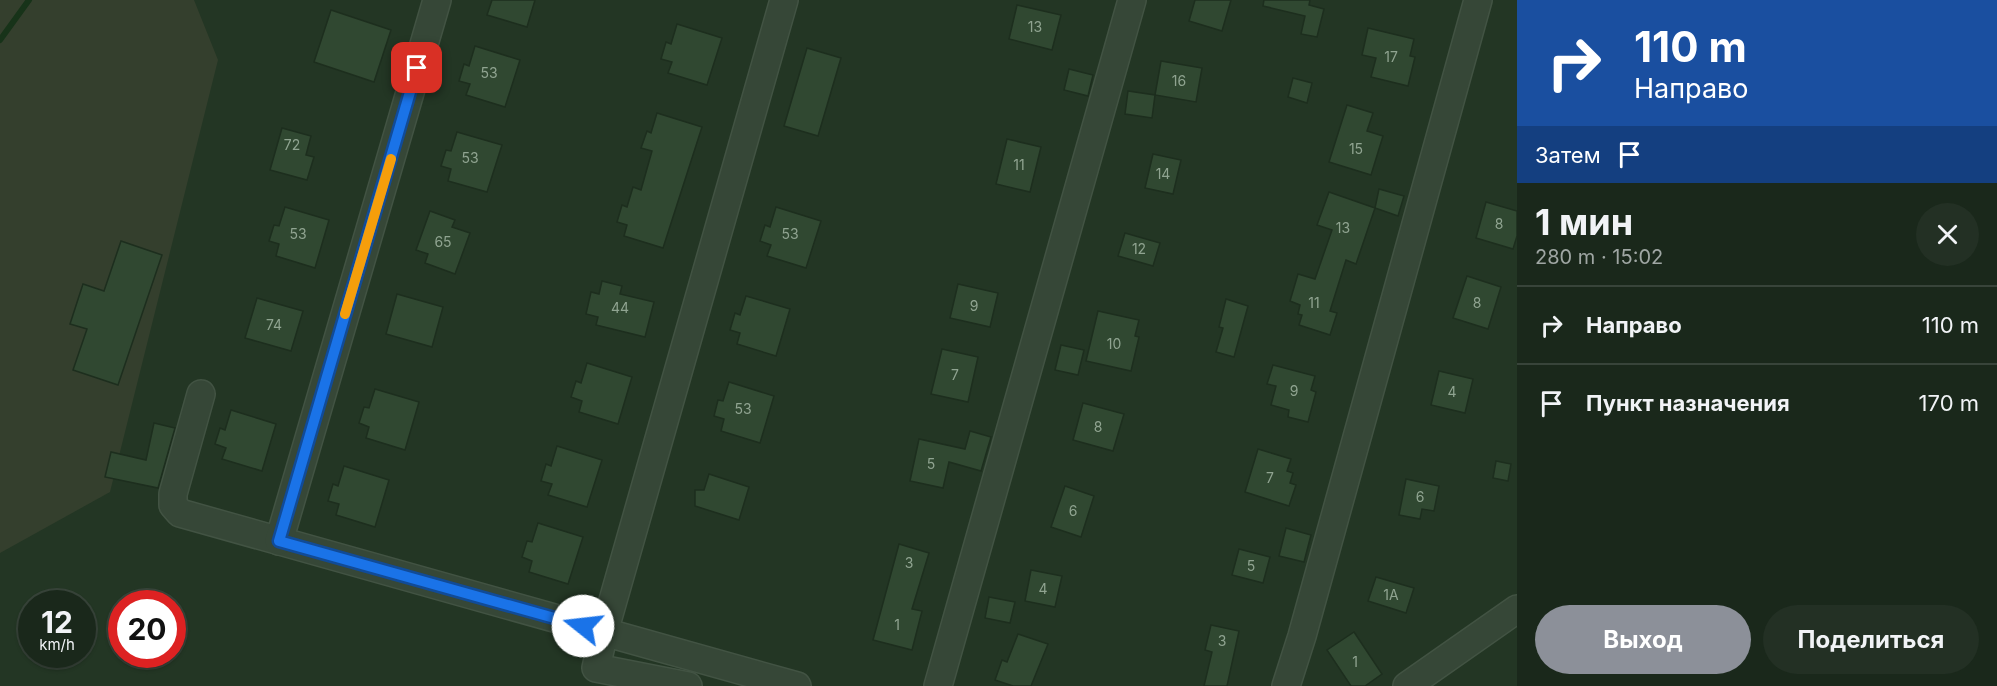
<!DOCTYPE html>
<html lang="ru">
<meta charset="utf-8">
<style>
:root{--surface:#1a281b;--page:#233024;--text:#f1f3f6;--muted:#9fa6a3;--line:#38443a;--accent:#8c9099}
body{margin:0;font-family:Inter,sans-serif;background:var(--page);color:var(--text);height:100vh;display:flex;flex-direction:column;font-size:22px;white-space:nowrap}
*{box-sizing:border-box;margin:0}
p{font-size:20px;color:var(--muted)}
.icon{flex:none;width:33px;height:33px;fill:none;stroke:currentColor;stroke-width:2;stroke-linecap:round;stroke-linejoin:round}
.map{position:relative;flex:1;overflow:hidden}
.panel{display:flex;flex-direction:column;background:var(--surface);width:480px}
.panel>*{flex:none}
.hud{background:#1a4fa0;color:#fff;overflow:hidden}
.speed{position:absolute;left:18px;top:590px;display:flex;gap:12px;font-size:30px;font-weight:700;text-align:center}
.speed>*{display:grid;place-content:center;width:78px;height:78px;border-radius:50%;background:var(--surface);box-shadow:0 2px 4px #0004,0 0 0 2px var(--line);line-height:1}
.speed small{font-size:15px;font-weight:400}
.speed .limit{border:9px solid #d22;background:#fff;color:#111}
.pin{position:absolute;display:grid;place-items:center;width:51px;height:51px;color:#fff;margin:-26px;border-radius:12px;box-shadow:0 3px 9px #0006}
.me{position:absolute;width:66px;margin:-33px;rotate:286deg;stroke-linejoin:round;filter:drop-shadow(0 0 4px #0008)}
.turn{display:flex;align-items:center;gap:21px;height:126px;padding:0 18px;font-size:27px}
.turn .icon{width:78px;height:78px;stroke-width:2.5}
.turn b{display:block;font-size:42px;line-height:51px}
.then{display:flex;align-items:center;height:57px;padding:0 18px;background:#0003;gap:12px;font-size:22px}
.round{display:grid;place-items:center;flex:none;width:63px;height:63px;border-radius:32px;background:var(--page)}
.headline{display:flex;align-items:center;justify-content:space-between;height:102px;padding:0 18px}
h1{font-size:36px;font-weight:700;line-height:45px}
.cta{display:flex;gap:12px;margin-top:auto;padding:12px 18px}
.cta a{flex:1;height:69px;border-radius:36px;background:var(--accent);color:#fff;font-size:24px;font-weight:700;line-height:69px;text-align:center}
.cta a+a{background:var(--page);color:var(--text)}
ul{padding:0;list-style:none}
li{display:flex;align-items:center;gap:18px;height:78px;padding:0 18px;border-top:2px solid var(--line)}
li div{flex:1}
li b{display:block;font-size:22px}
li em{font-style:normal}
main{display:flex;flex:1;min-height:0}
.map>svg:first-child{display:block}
.green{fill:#343f2d}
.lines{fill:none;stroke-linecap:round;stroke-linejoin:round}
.stream{stroke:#173319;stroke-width:6}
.building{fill:#304831;stroke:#1d2e1e;stroke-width:1.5}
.minor-casing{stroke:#425343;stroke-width:30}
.minor{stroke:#364737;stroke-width:27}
.route-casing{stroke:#114b97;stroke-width:15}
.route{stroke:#1a73e8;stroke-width:10}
.slow{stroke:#f59e0b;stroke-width:10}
.labels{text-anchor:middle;stroke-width:6;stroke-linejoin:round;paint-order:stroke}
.number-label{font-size:14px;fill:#90a491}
</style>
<main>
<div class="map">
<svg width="1517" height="686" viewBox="0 0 1517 686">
<rect width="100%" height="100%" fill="#233624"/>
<path class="green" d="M0,0H194L218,60L110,492L0,553Z"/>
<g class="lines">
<path class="stream" d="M0,40L29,0"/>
</g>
<g class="building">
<path d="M492,0H535L527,27L487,15Z"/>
<path d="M1195,0H1231L1222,31L1189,21Z"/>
<path d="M1264,0H1310L1309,5L1324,9L1317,37L1301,34L1305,16L1263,6Z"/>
<path d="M1017,5L1061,15L1052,50L1009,39Z"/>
<path d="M331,10L391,30L374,82L314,62Z"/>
<path d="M677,24L722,38L707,85L668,73L672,62L661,59L666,42L671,44Z"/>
<path d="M1368,28L1414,39L1410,56L1415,57L1408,86L1371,77L1376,58L1362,55Z"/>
<path d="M475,46L520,60L505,107L466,95L470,84L459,81L464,64L469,66Z"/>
<path d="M807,48L841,58L818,136L784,126Z"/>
<path d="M1161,61L1202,68L1196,102L1155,95Z"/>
<path d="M1069,69L1093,75L1088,96L1064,90Z"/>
<path d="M1293,78L1312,83L1307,103L1288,97Z"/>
<path d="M1128,91L1155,95L1152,118L1125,114Z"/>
<path d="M1347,105L1373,113L1367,131L1383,136L1371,175L1329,162Z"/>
<path d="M657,113L702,127L663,248L624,236L627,225L617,222L622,205L627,207L633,187L641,190L652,151L641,148L647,131L651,133Z"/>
<path d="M282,128L311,136L306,155L314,157L307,180L270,170Z"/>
<path d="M457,132L502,145L487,192L448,181L451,169L441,166L446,150L451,151Z"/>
<path d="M1007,139L1041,147L1030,192L996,184Z"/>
<path d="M1153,154L1181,160L1173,194L1145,188Z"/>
<path d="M1379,189L1404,196L1398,216L1375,208Z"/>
<path d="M1329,192L1375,208L1356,264L1346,260L1330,311L1337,313L1330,335L1299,325L1302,315L1298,314L1300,305L1290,301L1298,274L1315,279L1332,230L1317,225Z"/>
<path d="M1486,202L1517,211V236L1513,249L1476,238Z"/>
<path d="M285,207L329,220L315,268L276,256L279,244L269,241L274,225L279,226Z"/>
<path d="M776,207L821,221L806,268L767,256L771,245L760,241L765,225L770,227Z"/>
<path d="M430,211L455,220L452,227L470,233L455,274L425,263L428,254L416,250Z"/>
<path d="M1125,233L1160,243L1153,266L1118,256Z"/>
<path d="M121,241L162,255L118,385L73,370L87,329L70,324L83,284L104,291Z"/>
<path d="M1467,276L1501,287L1488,329L1453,318Z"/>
<path d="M602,281L622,286L620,294L654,302L645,337L596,325L598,317L586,314L591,292L599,294Z"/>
<path d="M958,284L998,293L990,327L950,318Z"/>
<path d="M397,294L443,307L432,347L386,334Z"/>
<path d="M746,296L790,309L776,356L737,344L740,333L730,330L735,313L740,315Z"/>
<path d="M257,298L303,311L291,351L245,338Z"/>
<path d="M1226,299L1248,306L1234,357L1216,352L1223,328L1219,327Z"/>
<path d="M1098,311L1139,320L1135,336L1139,337L1131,371L1086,361Z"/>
<path d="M1061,345L1084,350L1078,375L1055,370Z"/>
<path d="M942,349L978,357L968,402L931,394Z"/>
<path d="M587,363L632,377L618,424L579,412L582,401L571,397L576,381L581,383Z"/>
<path d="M1273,365L1315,376L1311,390L1316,392L1308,422L1288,417L1289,410L1271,405L1276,386L1267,384Z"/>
<path d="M1439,371L1473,379L1465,413L1431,405Z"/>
<path d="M729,382L774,396L760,443L721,431L724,419L714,416L718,400L723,401Z"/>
<path d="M375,389L419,402L405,450L366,438L369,427L359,423L364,407L369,408Z"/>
<path d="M1083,403L1124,414L1113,451L1073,440Z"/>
<path d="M231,410L276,424L262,471L222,459L226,448L215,444L220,428L225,430Z"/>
<path d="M154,423L175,428L158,488L105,477L111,452L146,460Z"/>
<path d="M970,431L991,437L981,471L949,462L943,488L910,481L919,439L965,449Z"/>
<path d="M557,446L602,460L587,507L548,495L552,484L541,481L546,464L551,466Z"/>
<path d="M1258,449L1291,459L1287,471L1293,473L1290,483L1296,485L1289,506L1245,492Z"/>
<path d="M1496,461L1511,464L1508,481L1493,478Z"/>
<path d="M344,466L389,480L375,527L336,515L339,504L328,501L333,484L338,486Z"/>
<path d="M709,474L749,487L739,520L695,506V490H704Z"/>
<path d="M1406,479L1439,486L1434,511L1422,509L1420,519L1399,515Z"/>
<path d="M1065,486L1094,496L1081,537L1051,527Z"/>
<path d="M538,523L583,537L568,584L529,572L532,561L522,557L527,541L532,542Z"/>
<path d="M1286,528L1311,535L1304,562L1279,556Z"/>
<path d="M899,544L929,553L912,609L922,611L912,650L873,640Z"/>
<path d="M1239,549L1270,557L1263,583L1232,575Z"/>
<path d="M1031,570L1062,576L1055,607L1025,601Z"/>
<path d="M1376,577L1414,588L1406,613L1368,601Z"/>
<path d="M989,597L1015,602L1010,623L985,618Z"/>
<path d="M1211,625L1239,631L1227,686H1204L1212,652L1205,650Z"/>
<path d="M1354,632L1382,674L1365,686H1351L1327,650Z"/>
<path d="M1018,634L1048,644L1031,686H1013L995,680L1002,660L1007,662Z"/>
</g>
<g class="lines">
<g class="minor-casing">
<g id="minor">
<path d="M784,0L604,632L797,686"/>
<path d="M201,394L173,494V505L180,513L604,632L596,668L688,686"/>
<path d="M279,541L437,0"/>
<path d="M938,686L1132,0"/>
<path d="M1286,686L1302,636L1478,0"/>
<path d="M1407,686L1517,609"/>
</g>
</g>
<use href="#minor" class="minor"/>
</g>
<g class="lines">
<g class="route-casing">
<path id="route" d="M417,68L279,541L583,626"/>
</g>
<use href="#route" class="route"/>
<path class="slow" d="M345,314L391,159"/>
</g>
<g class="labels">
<g class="number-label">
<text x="1035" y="32">13</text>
<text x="1391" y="62">17</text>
<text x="489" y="78">53</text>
<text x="1179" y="86">16</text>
<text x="292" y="150">72</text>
<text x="1356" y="154">15</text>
<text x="470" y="163">53</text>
<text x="1019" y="170">11</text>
<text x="1163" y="179">14</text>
<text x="1499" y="229">8</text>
<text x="1343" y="233">13</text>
<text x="298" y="239">53</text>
<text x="790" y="239">53</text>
<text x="443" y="247">65</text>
<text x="1139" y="254">12</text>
<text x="1314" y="308">11</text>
<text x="1477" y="308">8</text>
<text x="974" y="311">9</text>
<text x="620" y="313">44</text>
<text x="274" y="330">74</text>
<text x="1114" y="349">10</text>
<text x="955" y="380">7</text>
<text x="1294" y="396">9</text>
<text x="1452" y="397">4</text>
<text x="743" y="414">53</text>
<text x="1098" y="432">8</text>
<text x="931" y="469">5</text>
<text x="1270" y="483">7</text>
<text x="1420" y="502">6</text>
<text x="1073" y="516">6</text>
<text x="909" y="568">3</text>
<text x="1251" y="571">5</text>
<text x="1043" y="594">4</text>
<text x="1391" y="600">1А</text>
<text x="897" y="630">1</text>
<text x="1222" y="646">3</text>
<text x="1355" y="667">1</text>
</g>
</g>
</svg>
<div class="speed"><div>12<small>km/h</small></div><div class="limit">20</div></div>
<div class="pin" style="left:417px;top:68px;background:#d93025"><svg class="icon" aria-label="arrive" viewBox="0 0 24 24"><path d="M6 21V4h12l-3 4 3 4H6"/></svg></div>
<svg class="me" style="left:583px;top:626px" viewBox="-20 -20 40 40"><circle r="19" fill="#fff"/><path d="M0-13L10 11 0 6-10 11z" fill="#1a73e8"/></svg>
</div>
<section class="panel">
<div class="hud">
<div class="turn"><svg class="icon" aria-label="right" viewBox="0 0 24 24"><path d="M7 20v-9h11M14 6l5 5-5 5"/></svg><div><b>110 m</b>Направо</div></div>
<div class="then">Затем<svg class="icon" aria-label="arrive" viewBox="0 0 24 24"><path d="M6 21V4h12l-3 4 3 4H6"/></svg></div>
</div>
<div class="headline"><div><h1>1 мин</h1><p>280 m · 15:02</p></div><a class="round"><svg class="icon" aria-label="close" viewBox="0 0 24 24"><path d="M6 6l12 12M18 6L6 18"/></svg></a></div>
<ul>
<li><svg class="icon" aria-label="right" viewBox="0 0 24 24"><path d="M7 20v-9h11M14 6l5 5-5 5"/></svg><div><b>Направо</b></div><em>110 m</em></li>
<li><svg class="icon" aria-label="arrive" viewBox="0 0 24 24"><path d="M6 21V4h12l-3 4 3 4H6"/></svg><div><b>Пункт назначения</b></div><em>170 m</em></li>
</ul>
<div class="cta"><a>Выход</a><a>Поделиться</a></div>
</section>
</main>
